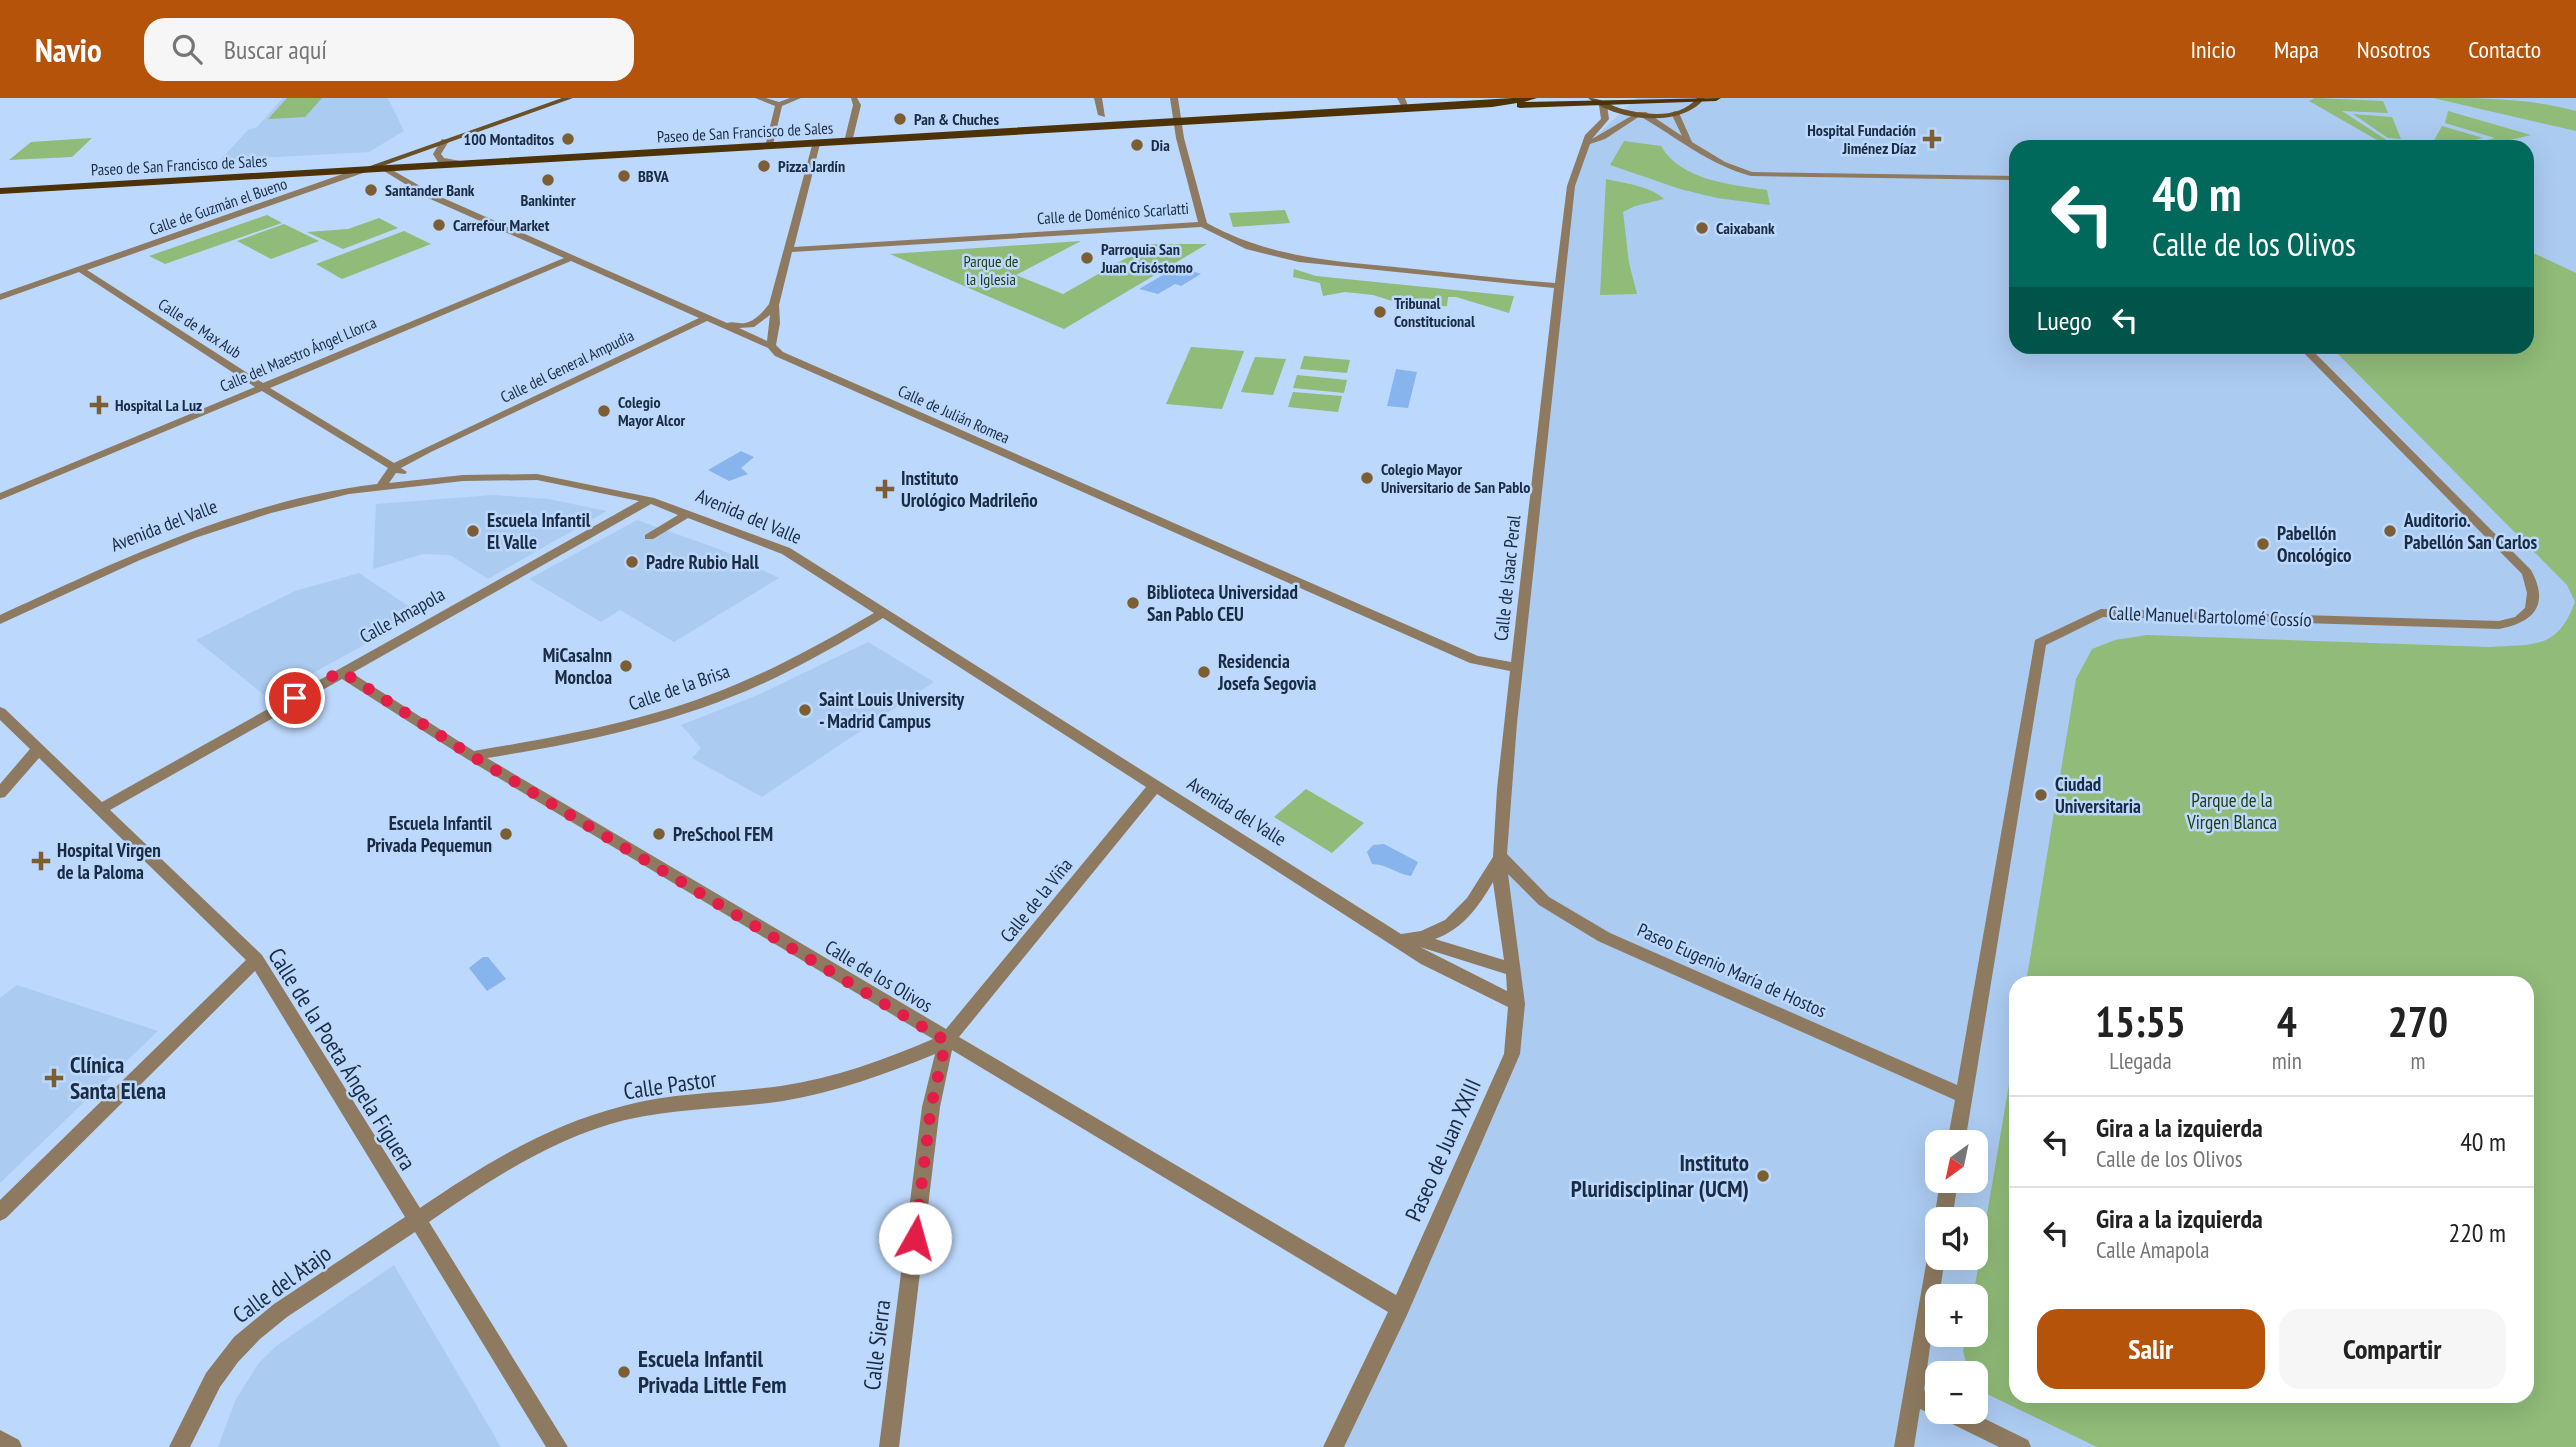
<!DOCTYPE html>
<html lang="es">
<meta charset="utf-8">
<style>
:root{--surface:#fff;--page:#f6f6f6;--text:#222;--muted:#767676;--line:#e0e0e0;--accent:#b45309}
body{margin:0;font-family:"PT Sans Narrow",sans-serif;background:var(--page);color:var(--text);height:100vh;display:flex;flex-direction:column;font-size:26px;white-space:nowrap}
*{box-sizing:border-box;margin:0}
p{font-size:23px;color:var(--muted)}
.icon{flex:none;width:38px;height:38px;fill:none;stroke:currentColor;stroke-width:2;stroke-linecap:round;stroke-linejoin:round}
.map{position:relative;flex:1;overflow:hidden}
.sheet{position:absolute;left:2009px;top:878px;width:525px;height:427px;display:flex;flex-direction:column;background:var(--surface);border-radius:21px;box-shadow:0 7px 28px #0002}
.sheet>*{flex:none}
.guide{position:absolute;left:2009px;top:42px;width:525px;height:214px;border-radius:21px;box-shadow:0 7px 28px #0002;background:#00695c;color:#fff;overflow:hidden}
.needle{width:46px;rotate:213deg}
.controls{position:absolute;left:1925px;top:1032px;display:grid;gap:14px}
.controls a{display:grid;place-items:center;width:63px;height:63px;border-radius:14px;background:var(--surface);box-shadow:0 7px 28px #0002;font-size:35px}
.pin{position:absolute;display:grid;place-items:center;width:60px;height:60px;color:#fff;margin:-30px;border:4px solid #fff;border-radius:50%;box-shadow:0 2px 7px #0007}
.me{position:absolute;width:77px;margin:-38px;rotate:7deg;stroke-linejoin:round;filter:drop-shadow(0 0 5px #0008)}
.turn{display:flex;align-items:center;gap:24px;height:147px;padding:0 28px;font-size:32px}
.turn .icon{width:91px;height:91px;stroke-width:2.5}
.turn b{display:block;font-size:49px;line-height:60px}
.then{display:flex;align-items:center;height:66px;padding:0 28px;background:#0003;gap:14px;font-size:26px}
.eta{display:flex;justify-content:space-evenly;align-items:center;height:119px;text-align:center}
.eta b{font-size:42px;font-weight:700;line-height:49px}
.button{display:flex;gap:14px;margin-top:auto;padding:14px 28px}
.button a{flex:1;height:80px;border-radius:21px;background:var(--accent);color:#fff;font-size:28px;font-weight:700;line-height:80px;text-align:center}
.button a+a{background:var(--page);color:var(--text)}
ul{padding:0;list-style:none}
li{display:flex;align-items:center;gap:21px;height:91px;padding:0 28px;border-top:2px solid var(--line)}
li div{flex:1}
li b{display:block;font-size:26px}
li em{font-style:normal}
header{display:flex;align-items:center;gap:42px;box-sizing:border-box;height:98px;padding:0 35px;background:var(--accent);color:#fff}
header strong{font-size:33px}
nav{display:flex;gap:38px;margin-inline-start:auto;font-size:24px}
.search{width:490px;height:63px;background:var(--page);display:flex;align-items:center;gap:18px;box-sizing:border-box;padding:0 24px;border-radius:21px;color:var(--muted);font-size:26px}
.map>svg:first-child{display:block}
.built{fill:#accbf1;fill-rule:evenodd}
.green{fill:#90bb78}
.water{fill:#87b4ed}
.lines{fill:none;stroke-linecap:round;stroke-linejoin:round}
.street{fill:#8d7a60;fill-rule:evenodd}
.secondary{fill:#6a4f27;fill-rule:evenodd}
.primary{fill:#4c3206;fill-rule:evenodd}
.route{stroke:#e11d48;stroke-width:12;stroke-dasharray:0 21.6}
.poi-dot{fill:#7c5e32;stroke:#bcd8fc;stroke-width:2.5}
.labels{text-anchor:middle;stroke-width:5;stroke-linejoin:round;paint-order:stroke}
.far-poi-label{font-size:16px;font-weight:bold;fill:#1a2c43;stroke:#bcd8fc;text-anchor:start}
.far-street-label{font-size:16px;fill:#1a2c43;stroke:#bcd8fc}
.far-park-label{font-size:16px;fill:#243e13;stroke:#bcd8fc}
.poi-label{font-size:19px;font-weight:bold;fill:#1a2c43;stroke:#bcd8fc;text-anchor:start}
.street-label{font-size:19px;fill:#1a2c43;stroke:#bcd8fc}
.park-label{font-size:19px;fill:#243e13;stroke:#bcd8fc}
.near-street-label{font-size:23px;fill:#1a2c43;stroke:#bcd8fc}
.near-poi-label{font-size:23px;font-weight:bold;fill:#1a2c43;stroke:#bcd8fc;text-anchor:start}
</style>
<header>
<strong>Navio</strong>
<div class="search"><svg class="icon" aria-label="search" viewBox="0 0 24 24"><circle cx="10" cy="10" r="6"/><path d="M15 15l6 6"/></svg>Buscar aquí</div>
<nav><a>Inicio</a><a>Mapa</a><a>Nosotros</a><a>Contacto</a></nav>
</header>
<div class="map">
<svg width="2576" height="1349" viewBox="0 0 2576 1349">
<rect width="100%" height="100%" fill="#bcd8fc"/>
<g class="built">
<path d="M283,0H388L404,33L369,54L220,62L249,31L256,30Z"/>
<path d="M1637,0H2576V1349H1333L1512,956L1500,758L1571,88L1589,44ZM2016,49H2527V248H2016ZM2016,886H2527V1298H2016ZM1937,1045H1976V1083H1937ZM1937,1122H1976V1160H1937ZM1937,1199H1976V1237H1937ZM1937,1276H1976V1314H1937Z"/>
<path d="M493,397L548,401L607,413L488,481L450,457L423,456L373,471L376,406Z"/>
<path d="M637,422L719,451L779,480L674,544L620,512L601,524L529,481Z"/>
<path d="M359,475L420,516L268,600L196,542L295,493Z"/>
<path d="M868,544L934,584L762,699L692,660L701,650L681,627L758,597Z"/>
<path d="M17,887L158,933L0,1085V900Z"/>
<path d="M394,1167L501,1349H218L235,1303L258,1266L276,1248Z"/>
</g>
<g class="green">
<path d="M287,0H322L305,19L268,21Z"/>
<path d="M2315,0L2383,3L2388,15L2342,13L2388,43L2428,49H2363L2377,42L2309,3Z"/>
<path d="M2433,0C2482,0 2528,0 2576,13V33Z"/>
<path d="M2448,13L2531,37L2501,44L2512,48L2459,49L2495,40L2445,25Z"/>
<path d="M2353,16L2392,19L2401,41L2388,40Z"/>
<path d="M2442,28L2483,40L2445,49L2432,46Z"/>
<path d="M92,40L72,59L9,62L31,44Z"/>
<path d="M1624,43L1661,48C1680,82 1732,87 1767,92L1770,107L1717,100L1680,91L1610,67Z"/>
<path d="M1606,81C1623,85 1651,88 1664,101L1635,108L1623,114L1629,165L1637,196L1600,197Z"/>
<path d="M1285,112L1290,125L1233,129L1229,115Z"/>
<path d="M267,117L282,125L165,166L149,158Z"/>
<path d="M379,120L398,130L343,151L307,134L348,131Z"/>
<path d="M284,126L319,143L271,161L237,143Z"/>
<path d="M404,133L431,146L342,181L316,166Z"/>
<path d="M1081,143L1016,177L1063,196L1151,146H1207L1064,231L890,156Z"/>
<path d="M2527,152L2576,175V1349H2097L1987,1296L1976,1285V1276L1968,1272L1963,1253L1966,1237H1976V1199H1973L2016,945V1298H2527V886L2026,885L2076,581L2092,551L2115,542L2147,537L2489,549C2535,546 2557,552 2575,504L2567,487L2331,249L2527,248Z"/>
<path d="M1294,171L1316,178L1514,198L1509,215L1456,199H1448L1447,208L1402,210L1392,203L1373,197L1345,194L1323,198L1320,185L1293,179Z"/>
<path d="M1191,249L1244,253L1222,311L1166,306Z"/>
<path d="M1304,258L1350,262L1347,275L1300,271Z"/>
<path d="M1255,259L1286,261L1273,297L1241,294Z"/>
<path d="M1297,277L1347,282L1344,295L1293,290Z"/>
<path d="M1293,294L1342,298L1338,314L1288,309Z"/>
<path d="M1306,691L1364,725L1332,755L1274,719Z"/>
</g>
<g class="water">
<path d="M1178,168L1201,176L1181,188L1175,186L1158,196L1139,191Z"/>
<path d="M1396,271L1417,274L1408,310L1387,308Z"/>
<path d="M741,353L754,359L741,370L748,376L729,383L708,372Z"/>
<path d="M1384,746L1418,764L1411,778C1397,776 1386,766 1372,766L1367,754L1373,747Z"/>
<path d="M483,859H488L506,881L487,893L469,870Z"/>
</g>
<g class="lines">
<g class="street">
<path d="M755,0H766L779,4L790,0H801L782,8L772,51L765,49L775,8Z"/>
<path d="M851,0H857L861,7L852,44L848,46L844,44L853,7Z"/>
<path d="M1094,0H1102L1105,19L1098,17Z"/>
<path d="M1170,0H1178L1184,40L1207,125C1266,158 1329,163 1395,169C1436,173 1478,178 1519,182L1555,185L1567,88L1585,37L1601,21L1599,7L1603,5L1607,7L1609,21L1592,41L1638,14H1646L1682,38L1671,15L1675,13L1679,15L1692,44L1725,64L1752,74L2016,78V82L1751,78C1710,67 1677,40 1640,18L1605,41L1590,46L1575,88L1517,625L1507,756L1549,799L1610,835L1957,987L2035,542L2101,511L2499,523L2515,519L2525,510L2527,495L2522,476L2297,248H2308L2531,472C2550,507 2534,524 2499,531L2103,519L2046,547L1965,1045H1947L1955,1002L1598,843L1539,807L1508,776L1525,906L1520,956L1407,1217L1344,1349H1323L1388,1214L952,952L940,1009L899,1349H879L922,1009L935,956C886,976 836,994 783,1003C731,1011 677,1010 625,1022C553,1040 490,1082 429,1124L568,1349H546L415,1134L287,1219L260,1241L238,1264L220,1289L190,1349H169L206,1275L234,1239L274,1206L405,1119L255,873L6,1120L0,1123V1102L246,862L39,660L5,699L0,700V686L30,651L0,622V609L5,611L102,704L639,403L537,382L463,383L349,396L271,415L195,440L140,462L0,526V517C120,462 244,402 377,386L388,370L262,293L0,402V395L255,289L79,174L0,202V196L357,71H363V75L87,172L263,285L564,160L428,100L384,73L383,71L387,69L434,96L727,225C733,223 738,226 745,225C755,223 763,214 769,206L813,44L820,46L794,149L1198,124L1176,40ZM1201,129L1246,151L1299,164L1554,190L1511,564L1478,558L783,254L776,247L780,225L779,207L792,154ZM571,163L699,220L394,365L270,290ZM770,217L767,243L739,230L754,229ZM707,223L768,250L775,258L1470,565L1510,573L1497,691L1493,759L1467,800L1445,822L1421,833L1401,836L790,450L654,400L537,376L463,377L389,385L396,375L405,376L407,374L401,370L431,354ZM651,406L678,417L645,437V441H653L688,420L782,456L874,515C829,541 785,566 737,586C653,622 563,638 474,653L352,575ZM883,520L1146,689L946,931L487,660C575,646 663,628 746,593C793,573 838,547 883,520ZM342,581L467,661L933,941C884,962 834,980 781,988C729,995 675,994 623,1008C548,1027 483,1067 420,1110L262,857L110,712ZM1157,696L1421,866L1508,909L1504,956L1396,1197L959,939ZM1493,784L1504,862L1435,841C1463,831 1479,808 1493,784ZM1420,849L1506,876L1507,893Z"/>
<path d="M1397,0H1405L1410,13H1404Z"/>
<path d="M442,41L449,43L441,56L444,60L466,64V68L438,64L433,56Z"/>
<path d="M1940,1083H1958L1952,1122H1937V1128L1934,1122Z"/>
<path d="M1937,1146V1160H1945L1939,1199H1937L1924,1292L1937,1298V1314H1971L2028,1342L2031,1349H1999L1942,1321L1940,1318L1937,1319L1920,1311L1914,1349H1894L1928,1155L1930,1149Z"/>
<path d="M0,1332L19,1342L22,1349H0Z"/>
</g>
<g class="secondary">
<path d="M562,0H573L363,75L356,73Z"/>
<path d="M1588,0C1600,0 1608,6 1619,10C1644,17 1679,22 1697,0H1705C1681,31 1616,23 1588,0Z"/>
</g>
<path class="primary" d="M1513,0H1537L1524,4L1721,0L1716,3L1520,10L1517,9V5L1492,9L0,96V90Z"/>
</g>
<g class="lines">
<path class="route" d="M295,600L341,573L472,658L946,943L931,1009L915,1140"/>
</g>
<g class="poi-dot">
<circle cx="900" cy="21" r="7"/>
<circle cx="568" cy="41" r="7"/>
<path d="M1928.5 30.5h7v7h7v7h-7v7h-7v-7h-7v-7h7z"/>
<circle cx="1137" cy="47" r="7"/>
<circle cx="764" cy="68" r="7"/>
<circle cx="624" cy="78" r="7"/>
<circle cx="548" cy="82" r="7"/>
<circle cx="371" cy="92" r="7"/>
<circle cx="439" cy="127" r="7"/>
<circle cx="1702" cy="130" r="7"/>
<circle cx="1087" cy="160" r="7"/>
<circle cx="1380" cy="214" r="7"/>
<path d="M95.5 296.5h7v7h7v7h-7v7h-7v-7h-7v-7h7z"/>
<circle cx="604" cy="313" r="7"/>
<circle cx="1367" cy="380" r="7"/>
<path d="M881.5 380.5h7v7h7v7h-7v7h-7v-7h-7v-7h7z"/>
<circle cx="473" cy="433" r="7"/>
<circle cx="2390" cy="433" r="7"/>
<circle cx="2263" cy="446" r="7"/>
<circle cx="632" cy="464" r="7"/>
<circle cx="1133" cy="505" r="7"/>
<circle cx="626" cy="568" r="7"/>
<circle cx="1204" cy="574" r="7"/>
<circle cx="805" cy="612" r="7"/>
<circle cx="2041" cy="697" r="7"/>
<circle cx="506" cy="736" r="7"/>
<circle cx="659" cy="736" r="7"/>
<path d="M37.5 752.5h7v7h7v7h-7v7h-7v-7h-7v-7h7z"/>
<path d="M50.5 969.5h7v7h7v7h-7v7h-7v-7h-7v-7h7z"/>
<circle cx="1763" cy="1078" r="7"/>
<circle cx="624" cy="1274" r="7"/>
</g>
<g class="labels">
<g class="far-poi-label">
<text x="914" y="27">Pan &amp; Chuches</text>
<text x="1916" y="38" text-anchor="end">Hospital Fundación<tspan x="1916" dy="18">Jiménez Díaz</tspan></text>
<text x="554" y="47" text-anchor="end">100 Montaditos</text>
<text x="1151" y="53">Dia</text>
<text x="778" y="74">Pizza Jardín</text>
<text x="638" y="84">BBVA</text>
<text x="385" y="98">Santander Bank</text>
<text x="548" y="108" text-anchor="middle">Bankinter</text>
<text x="453" y="133">Carrefour Market</text>
<text x="1716" y="136">Caixabank</text>
<text x="1101" y="157">Parroquia San<tspan x="1101" dy="18">Juan Crisóstomo</tspan></text>
<text x="1394" y="211">Tribunal<tspan x="1394" dy="18">Constitucional</tspan></text>
<text x="618" y="310">Colegio<tspan x="618" dy="18">Mayor Alcor</tspan></text>
<text x="115" y="313">Hospital La Luz</text>
<text x="1381" y="377">Colegio Mayor<tspan x="1381" dy="18">Universitario de San Pablo</tspan></text>
</g>
<g class="far-street-label">
<text transform="translate(745 34) rotate(-3)" y="6">Paseo de San Francisco de Sales</text>
<text transform="translate(179 67) rotate(-3)" y="6">Paseo de San Francisco de Sales</text>
<text transform="translate(218 108) rotate(-19)" y="6">Calle de Guzmán el Bueno</text>
<text transform="translate(1113 115) rotate(-4)" y="6">Calle de Doménico Scarlatti</text>
<text transform="translate(200 230) rotate(33)" y="6">Calle de Max Aub</text>
<text transform="translate(298 256) rotate(-23)" y="6">Calle del Maestro Ángel Llorca</text>
<text transform="translate(567 268) rotate(-26)" y="6">Calle del General Ampudia</text>
<text transform="translate(954 316) rotate(24)" y="6">Calle de Julián Romea</text>
</g>
<g class="far-park-label">
<text x="991" y="169">Parque de<tspan x="991" dy="18">la Iglesia</tspan></text>
</g>
<g class="poi-label">
<text x="901" y="387">Instituto<tspan x="901" dy="22">Urológico Madrileño</tspan></text>
<text x="487" y="429">Escuela Infantil<tspan x="487" dy="22">El Valle</tspan></text>
<text x="2404" y="429">Auditorio.<tspan x="2404" dy="22">Pabellón San Carlos</tspan></text>
<text x="2277" y="442">Pabellón<tspan x="2277" dy="22">Oncológico</tspan></text>
<text x="646" y="471">Padre Rubio Hall</text>
<text x="1147" y="501">Biblioteca Universidad<tspan x="1147" dy="22">San Pablo CEU</tspan></text>
<text x="612" y="564" text-anchor="end">MiCasaInn<tspan x="612" dy="22">Moncloa</tspan></text>
<text x="1218" y="570">Residencia<tspan x="1218" dy="22">Josefa Segovia</tspan></text>
<text x="819" y="608">Saint Louis University<tspan x="819" dy="22">- Madrid Campus</tspan></text>
<text x="2055" y="693">Ciudad<tspan x="2055" dy="22">Universitaria</tspan></text>
<text x="492" y="732" text-anchor="end">Escuela Infantil<tspan x="492" dy="22">Privada Pequemun</tspan></text>
<text x="673" y="743">PreSchool FEM</text>
<text x="57" y="759">Hospital Virgen<tspan x="57" dy="22">de la Paloma</tspan></text>
</g>
<g class="street-label">
<text transform="translate(749 418) rotate(23)" y="7">Avenida del Valle</text>
<text transform="translate(164 427) rotate(-21)" y="7">Avenida del Valle</text>
<text transform="translate(1507 480) rotate(-84)" y="7">Calle de Isaac Peral</text>
<text transform="translate(402 517) rotate(-29)" y="7">Calle Amapola</text>
<text transform="translate(2210 518) rotate(2)" y="7">Calle Manuel Bartolomé Cossío</text>
<text transform="translate(679 589) rotate(-19)" y="7">Calle de la Brisa</text>
<text transform="translate(1237 713) rotate(32)" y="7">Avenida del Valle</text>
<text transform="translate(1036 802) rotate(-51)" y="7">Calle de la Viña</text>
<text transform="translate(1732 872) rotate(24)" y="7">Paseo Eugenio María de Hostos</text>
<text transform="translate(879 878) rotate(31)" y="7">Calle de los Olivos</text>
</g>
<g class="park-label">
<text x="2232" y="709">Parque de la<tspan x="2232" dy="22">Virgen Blanca</tspan></text>
</g>
<g class="near-street-label">
<text transform="translate(342 961) rotate(58)" y="8">Calle de la Poeta Ángela Figuera</text>
<text transform="translate(670 987) rotate(-8)" y="8">Calle Pastor</text>
<text transform="translate(1443 1052) rotate(-66)" y="8">Paseo de Juan XXIII</text>
<text transform="translate(282 1186) rotate(-36)" y="8">Calle del Atajo</text>
<text transform="translate(877 1247) rotate(-83)" y="8">Calle Sierra</text>
</g>
<g class="near-poi-label">
<text x="70" y="975">Clínica<tspan x="70" dy="26">Santa Elena</tspan></text>
<text x="1749" y="1073" text-anchor="end">Instituto<tspan x="1749" dy="26">Pluridisciplinar (UCM)</tspan></text>
<text x="638" y="1269">Escuela Infantil<tspan x="638" dy="26">Privada Little Fem</tspan></text>
</g>
</g>
</svg>
<div class="controls">
<a><svg class="needle" viewBox="-14 -14 28 28"><path d="M0-13l5 13h-10z" fill="#e53935"/><path d="M0 13l5-13h-10z" fill="#767676"/></svg></a>
<a><svg class="icon" aria-label="sound" viewBox="0 0 24 24"><path d="M4 9h4l5-4v14l-5-4H4zM17 9q2 3 0 6"/></svg></a>
<a>+</a>
<a>−</a>
</div>
<div class="pin" style="left:295px;top:600px;background:#d93025"><svg class="icon" aria-label="arrive" viewBox="0 0 24 24"><path d="M6 21V4h12l-3 4 3 4H6"/></svg></div>
<svg class="me" style="left:915px;top:1140px" viewBox="-20 -20 40 40"><circle r="19" fill="#fff"/><path d="M0-13L10 11 0 6-10 11z" fill="#e11d48"/></svg>
<div class="guide">
<div class="turn"><svg class="icon" aria-label="left" viewBox="0 0 24 24"><path d="M17 20v-9H6M10 6l-5 5 5 5"/></svg><div><b>40 m</b>Calle de los Olivos</div></div>
<div class="then">Luego<svg class="icon" aria-label="left" viewBox="0 0 24 24"><path d="M17 20v-9H6M10 6l-5 5 5 5"/></svg></div>
</div>
<section class="sheet">
<div class="eta">
<div><b>15:55</b><p>Llegada</p></div>
<div><b>4</b><p>min</p></div>
<div><b>270</b><p>m</p></div>
</div>
<ul>
<li><svg class="icon" aria-label="left" viewBox="0 0 24 24"><path d="M17 20v-9H6M10 6l-5 5 5 5"/></svg><div><b>Gira a la izquierda</b><p>Calle de los Olivos</p></div><em>40 m</em></li>
<li><svg class="icon" aria-label="left" viewBox="0 0 24 24"><path d="M17 20v-9H6M10 6l-5 5 5 5"/></svg><div><b>Gira a la izquierda</b><p>Calle Amapola</p></div><em>220 m</em></li>
</ul>
<div class="button"><a>Salir</a><a>Compartir</a></div>
</section>
</div>
